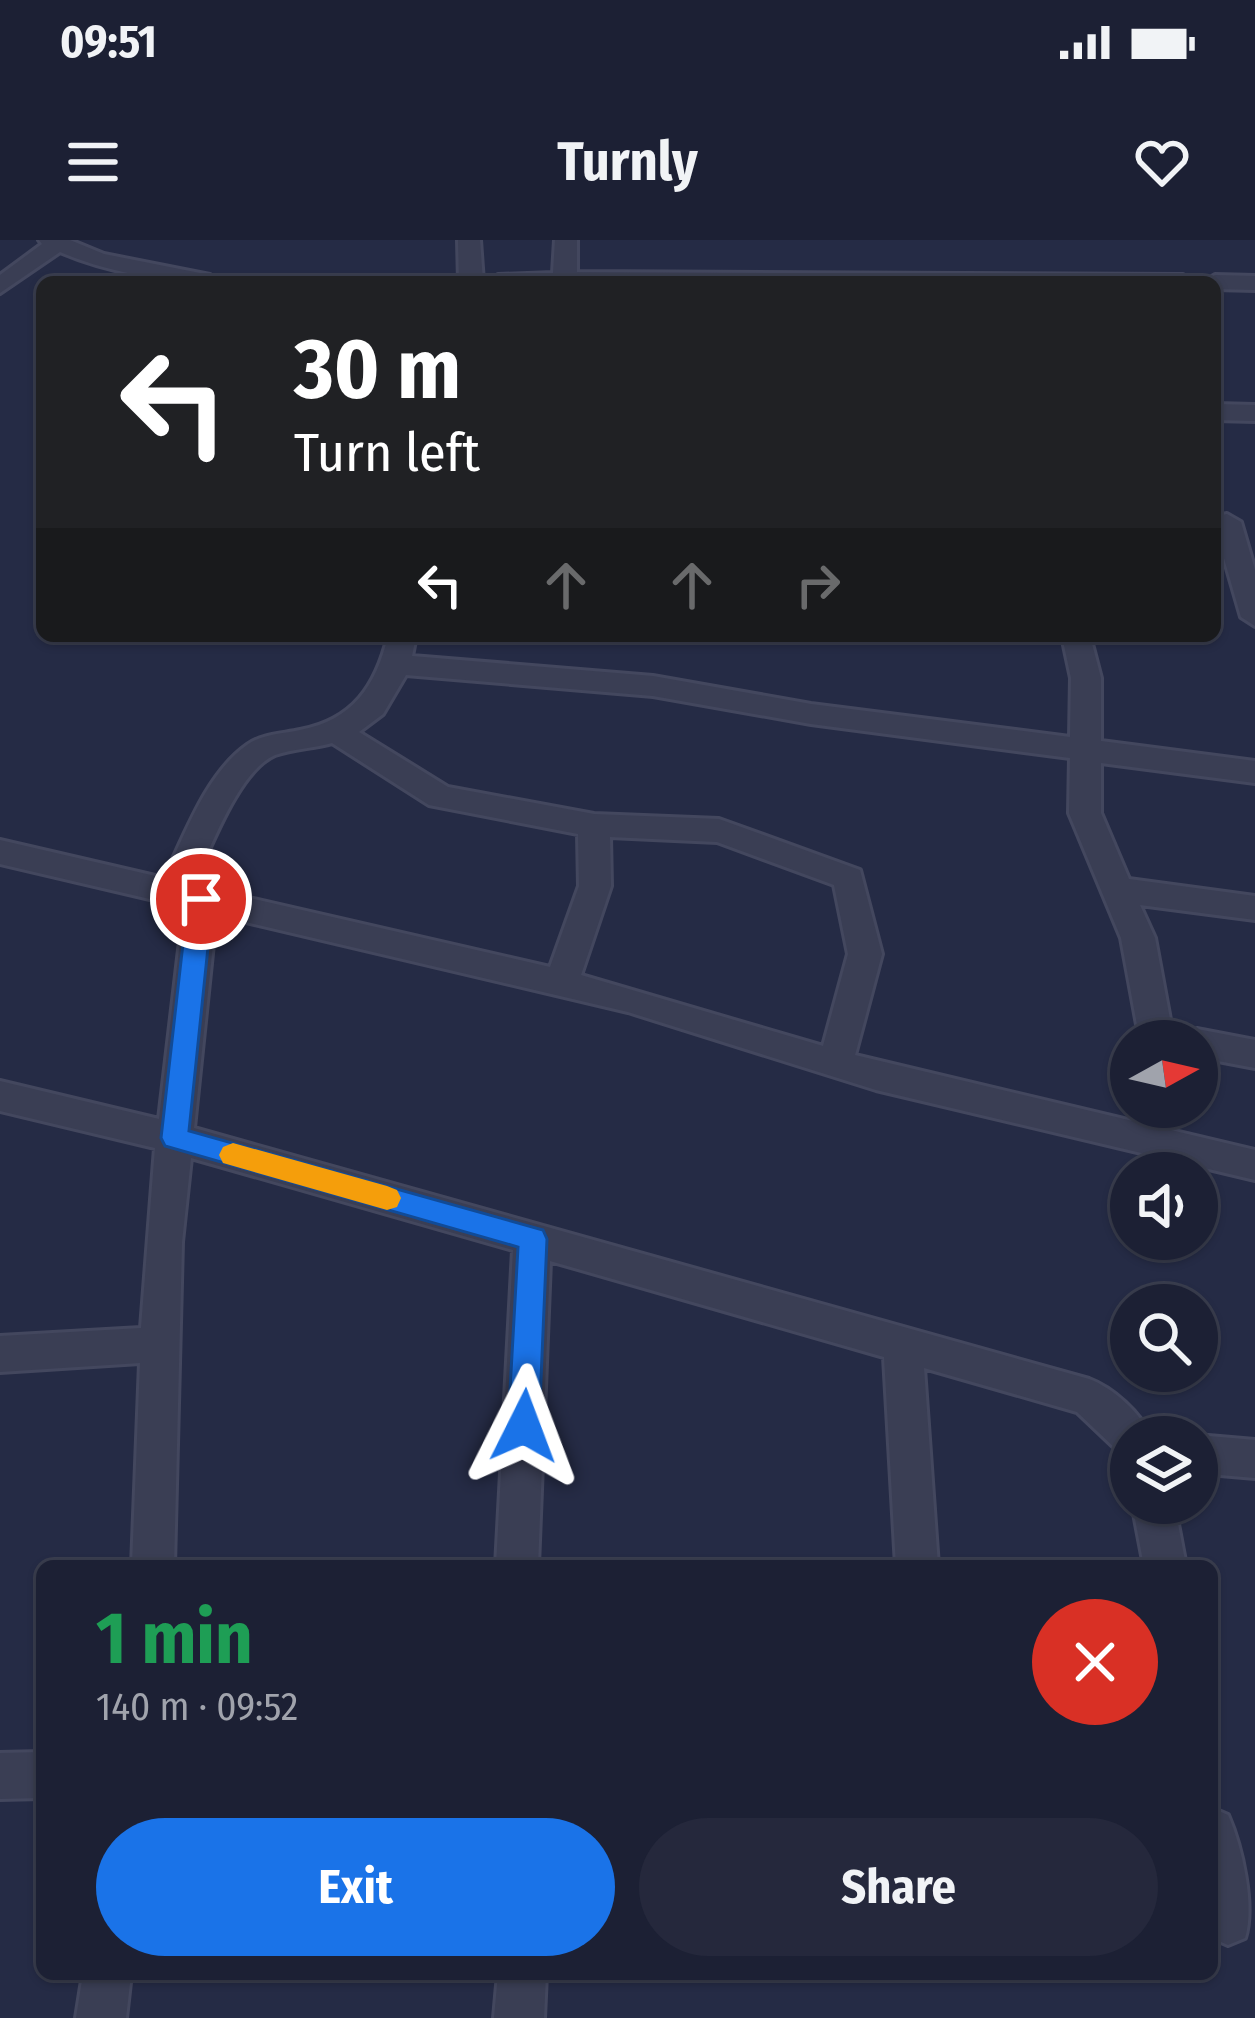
<!DOCTYPE html>
<meta charset="utf-8">
<style>
:root{--surface:#1c2034;--page:#25283c;--text:#f1f3f6;--muted:#a0a3ac;--line:#3a3e4f;--accent:#1a73e8}
body{margin:0;font-family:"Fira Sans Condensed",sans-serif;background:var(--page);color:var(--text);height:100vh;display:flex;flex-direction:column;font-size:45px;white-space:nowrap}
*{box-sizing:border-box;margin:0}
p{font-size:39px;color:var(--muted)}
.icon{flex:none;width:66px;height:66px;fill:none;stroke:currentColor;stroke-width:2;stroke-linecap:round;stroke-linejoin:round}
.map{position:relative;flex:1;overflow:hidden}
.sheet{position:absolute;left:36px;top:1320px;width:1182px;height:420px;display:flex;flex-direction:column;background:var(--surface);border-radius:18px;box-shadow:0 3px 9px #0004,0 0 0 3px var(--line)}
.sheet>*{flex:none}
.top-card{position:absolute;left:36px;top:36px;width:1185px;height:366px;border-radius:18px;box-shadow:0 3px 9px #0004,0 0 0 3px var(--line);background:#202124;color:#fff;overflow:hidden}
.needle{width:78px;rotate:82deg}
.controls{position:absolute;left:1110px;top:780px;display:grid;gap:24px}
.controls a{display:grid;place-items:center;width:108px;height:108px;border-radius:50%;background:var(--surface);box-shadow:0 3px 9px #0004,0 0 0 3px var(--line);font-size:60px}
.pin{position:absolute;display:grid;place-items:center;width:102px;height:102px;color:#fff;margin:-51px;border:6px solid #fff;border-radius:50%;box-shadow:0 3px 12px #0007}
.me{position:absolute;width:132px;margin:-66px;rotate:3deg;stroke-linejoin:round;filter:drop-shadow(0 0 9px #0008)}
.turn{display:flex;align-items:center;gap:42px;height:252px;padding:0 60px;font-size:54px}
.turn .icon{width:156px;height:156px;stroke-width:2.5}
.turn b{display:block;font-size:84px;line-height:102px}
.lanes{display:flex;align-items:center;height:114px;padding:0 60px;background:#0003;justify-content:center;gap:60px;direction:ltr}
.lanes .off{opacity:.35}
.round{display:grid;place-items:center;flex:none;width:126px;height:126px;border-radius:63px;background:var(--page)}
.overview{display:flex;align-items:center;justify-content:space-between;height:204px;padding:0 60px}
h1{font-size:72px;font-weight:700;line-height:90px;color:#1e9e55}
.primary-button{display:flex;gap:24px;margin-top:auto;padding:24px 60px}
.primary-button a{flex:1;height:138px;border-radius:72px;background:var(--accent);color:#fff;font-size:48px;font-weight:700;line-height:138px;text-align:center}
.primary-button a+a{background:var(--page);color:var(--text)}
.status{display:flex;justify-content:space-between;align-items:center;height:84px;padding:0 60px;background:var(--surface);direction:ltr}
.status svg{height:33px;fill:currentColor}
header{display:flex;justify-content:space-between;align-items:center;height:156px;padding:0 60px;background:var(--surface);font-size:54px;font-weight:700}
.map>svg:first-child{display:block}
.lines{fill:none;stroke-linecap:round;stroke-linejoin:round}
.minor-casing{stroke:#43475e;stroke-width:6}
.minor{fill:#3a3e54;fill-rule:evenodd}
.route{fill:#1a73e8;stroke:#114b97;stroke-width:3}
.slow{fill:#f59e0b}
</style>
<div class="status"><b>09:51</b><svg viewBox="0 0 49 12"><path d="M0 12V9h3v3zM5 12V6h3v6zM10 12V3h3v9zM15 12V0h3v12zM26 1h20v11H26zM47 4h2v5h-2z"/></svg></div>
<header><svg class="icon" aria-label="menu" viewBox="0 0 24 24"><path d="M4 6h16M4 12h16M4 18h16"/></svg>Turnly<svg class="icon" aria-label="heart" viewBox="0 0 24 24"><path d="M12 20l-8-8c-3-5 5-10 8-4 3-6 11-1 8 4z"/></svg></header>
<div class="map">
<svg width="1255" height="1778" viewBox="0 0 1255 1778">
<rect width="100%" height="100%" fill="#252b45"/>
<g class="lines">
<g class="minor-casing">
<g id="minor">
<path d="M39,0H70L104,14L210,35L222,42C166,42 112,34 60,12L0,53V35L42,4Z"/>
<path d="M458,0H480L483,42H459Z"/>
<path d="M555,0H577V32L1183,35L1195,42H486L498,35L553,33Z"/>
<path d="M1215,35L1255,36V50L1215,49V42H1203Z"/>
<path d="M1215,164L1255,165V181L1215,180Z"/>
<path d="M1227,274L1241,282L1255,330V386L1241,377L1215,287L1217,276Z"/>
<path d="M388,396H416L412,416L653,436L811,464L1070,497L1071,438L1062,396H1090L1101,438V501L1255,521V543L1101,523V573L1129,639L1255,656V680L1140,665L1155,698L1174,801H1140L1121,698L1069,573L1070,518L811,484L653,456L406,435L383,474L359,492L448,547L594,574L719,579L860,630L882,714L855,815L1255,910V940L876,850L628,772L216,675L194,888L1089,1139C1113,1148 1141,1173 1151,1197H1131V1216L1117,1210L1077,1172L924,1128L938,1326H896L884,1117L550,1021L538,1326H496L513,1010L191,918L182,1002L174,1326H132L140,1123L0,1132V1096L141,1088L155,908L0,871V841L159,879L184,667L0,624V600L164,638C185,595 206,534 247,505C262,494 282,494 300,490C353,480 376,446 388,396ZM332,503L429,565L578,594L579,646L550,727L193,645C210,610 238,531 275,515C292,509 314,508 332,503ZM610,597L717,602L834,645L848,714L823,806L581,735L611,646Z"/>
<path d="M1197,789L1255,800V828L1197,817V801H1181L1185,793Z"/>
<path d="M1197,1195L1255,1200V1238L1197,1233V1197H1191Z"/>
<path d="M1132,1263H1174L1186,1326H1144Z"/>
<path d="M42,1512V1558L0,1559V1513Z"/>
<path d="M1212,1568L1228,1575C1242,1607 1255,1665 1245,1698L1228,1705L1212,1698Z"/>
<path d="M83,1734H131L126,1778H76Z"/>
<path d="M498,1734H546L544,1778H494Z"/>
</g>
</g>
<use href="#minor" class="minor"/>
</g>
<path class="route" d="M201,650L213,659L189,891L543,990L547,999L539,1186L535,1196L524,1200L513,1196L508,1186L518,1007L165,906L161,898L188,659Z"/>
<path class="slow" d="M233,903L387,946L397,950L401,958L397,967L387,970L223,923L219,915L223,907Z"/>
</svg>
<div class="controls">
<a><svg class="needle" viewBox="-14 -14 28 28"><path d="M0-13l5 13h-10z" fill="#e53935"/><path d="M0 13l5-13h-10z" fill="#a0a3ac"/></svg></a>
<a><svg class="icon" aria-label="sound" viewBox="0 0 24 24"><path d="M4 9h4l5-4v14l-5-4H4zM17 9q2 3 0 6"/></svg></a>
<a><svg class="icon" aria-label="search" viewBox="0 0 24 24"><circle cx="10" cy="10" r="6"/><path d="M15 15l6 6"/></svg></a>
<a><svg class="icon" aria-label="layers" viewBox="0 0 24 24"><path d="M12 4l9 5-9 5-9-5zM3 14l9 5 9-5"/></svg></a>
</div>
<div class="pin" style="left:201px;top:659px;background:#d93025"><svg class="icon" aria-label="arrive" viewBox="0 0 24 24"><path d="M6 21V4h12l-3 4 3 4H6"/></svg></div>
<svg class="me" style="left:524px;top:1186px" viewBox="-20 -20 40 40"><path d="M0-17L14 15 0 8-14 15z" fill="#1a73e8" stroke="#fff" stroke-width="4"/></svg>
<div class="top-card">
<div class="turn"><svg class="icon" aria-label="left" viewBox="0 0 24 24"><path d="M17 20v-9H6M10 6l-5 5 5 5"/></svg><div><b>30 m</b>Turn left</div></div>
<div class="lanes"><svg class="icon" aria-label="left" viewBox="0 0 24 24"><path d="M17 20v-9H6M10 6l-5 5 5 5"/></svg><svg class="icon off" aria-label="ahead" viewBox="0 0 24 24"><path d="M12 20V5M6 11l6-6 6 6"/></svg><svg class="icon off" aria-label="ahead" viewBox="0 0 24 24"><path d="M12 20V5M6 11l6-6 6 6"/></svg><svg class="icon off" aria-label="right" viewBox="0 0 24 24"><path d="M7 20v-9h11M14 6l5 5-5 5"/></svg></div>
</div>
<section class="sheet">
<div class="overview"><div><h1>1 min</h1><p>140 m · 09:52</p></div><a class="round" style="background:#d93025;color:#fff"><svg class="icon" aria-label="close" viewBox="0 0 24 24"><path d="M6 6l12 12M18 6L6 18"/></svg></a></div>
<div class="primary-button"><a>Exit</a><a>Share</a></div>
</section>
</div>
